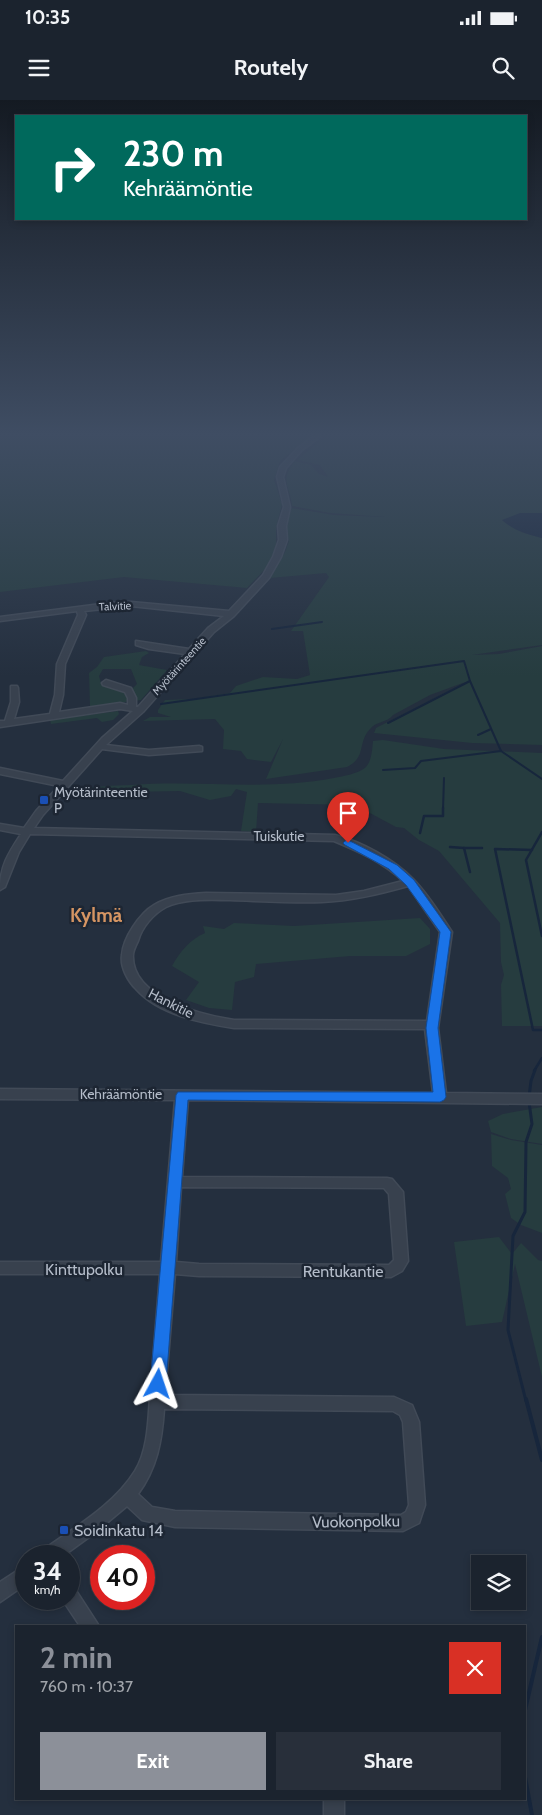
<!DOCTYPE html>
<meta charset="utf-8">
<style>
:root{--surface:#1b232e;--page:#282f3a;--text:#f1f3f6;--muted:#a0a4aa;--line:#39404a;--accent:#8c9099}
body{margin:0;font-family:Cabin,sans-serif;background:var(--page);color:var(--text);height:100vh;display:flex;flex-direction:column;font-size:19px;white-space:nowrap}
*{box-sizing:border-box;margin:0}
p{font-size:16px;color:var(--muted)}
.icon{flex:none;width:28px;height:28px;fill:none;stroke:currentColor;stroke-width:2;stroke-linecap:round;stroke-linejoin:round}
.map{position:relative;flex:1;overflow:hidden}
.side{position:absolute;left:15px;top:1525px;width:511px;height:175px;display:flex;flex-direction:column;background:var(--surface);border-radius:0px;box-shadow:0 2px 8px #0003,0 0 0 1px var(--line)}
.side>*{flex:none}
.hud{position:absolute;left:15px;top:15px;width:512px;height:105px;border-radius:0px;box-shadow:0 2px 8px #0003,0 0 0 1px var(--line);background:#00695c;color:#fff;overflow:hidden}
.fabs{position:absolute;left:471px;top:1455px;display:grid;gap:10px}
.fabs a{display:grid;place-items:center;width:55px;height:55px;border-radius:0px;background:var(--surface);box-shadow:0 2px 8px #0003,0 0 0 1px var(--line);font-size:25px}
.speed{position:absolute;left:15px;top:1445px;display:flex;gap:10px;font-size:25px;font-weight:700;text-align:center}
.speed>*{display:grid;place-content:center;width:65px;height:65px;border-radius:50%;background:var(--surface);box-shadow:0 2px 8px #0003,0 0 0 1px var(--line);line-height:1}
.speed small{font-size:12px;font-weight:400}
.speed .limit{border:8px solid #d22;background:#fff;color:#111}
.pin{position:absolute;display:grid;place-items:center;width:42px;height:42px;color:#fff;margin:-51px -21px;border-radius:50% 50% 50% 0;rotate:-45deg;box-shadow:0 0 5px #0007}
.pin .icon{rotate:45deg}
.me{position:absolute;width:55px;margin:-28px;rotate:5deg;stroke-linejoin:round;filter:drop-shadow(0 0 4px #0008)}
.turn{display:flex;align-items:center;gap:18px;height:105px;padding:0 25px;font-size:22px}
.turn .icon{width:65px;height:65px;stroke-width:2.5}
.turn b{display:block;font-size:35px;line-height:42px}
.round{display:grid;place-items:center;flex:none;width:52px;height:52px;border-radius:0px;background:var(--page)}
.summary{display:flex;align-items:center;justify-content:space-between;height:85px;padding:0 25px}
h1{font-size:30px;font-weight:700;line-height:38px;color:var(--accent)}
.action{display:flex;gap:10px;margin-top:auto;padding:10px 25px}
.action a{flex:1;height:58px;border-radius:0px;background:var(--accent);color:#fff;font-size:20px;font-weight:700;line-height:58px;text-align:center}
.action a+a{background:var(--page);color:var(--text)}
.status{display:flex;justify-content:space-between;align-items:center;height:35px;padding:0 25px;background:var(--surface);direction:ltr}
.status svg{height:14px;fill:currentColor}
header{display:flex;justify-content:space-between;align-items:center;height:65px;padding:0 25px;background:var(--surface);font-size:22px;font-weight:700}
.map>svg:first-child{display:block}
.green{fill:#263c3f}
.water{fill:#17263c}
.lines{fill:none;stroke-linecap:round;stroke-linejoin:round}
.stream-far3{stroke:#17263c;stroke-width:2}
.stream-far2{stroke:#17263c;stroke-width:2.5}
.stream-far1{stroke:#17263c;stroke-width:3}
.stream{stroke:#17263c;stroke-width:4}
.minor-casing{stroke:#414a57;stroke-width:3}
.minor{fill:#38414e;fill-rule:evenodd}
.route{fill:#1a73e8;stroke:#114b97}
.transit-dot{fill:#1a4fb4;stroke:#1d2633;stroke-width:2}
.labels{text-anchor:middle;stroke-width:5;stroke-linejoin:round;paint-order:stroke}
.far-street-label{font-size:11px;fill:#b4bcc9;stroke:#1d2633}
.poi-label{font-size:14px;fill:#b4bcc9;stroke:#1d2633;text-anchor:start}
.street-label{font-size:14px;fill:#b4bcc9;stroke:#1d2633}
.near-street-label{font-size:16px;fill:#b4bcc9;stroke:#1d2633}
.near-poi-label{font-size:16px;fill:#b4bcc9;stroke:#1d2633;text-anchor:start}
.district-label{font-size:19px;font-weight:bold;fill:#d59563;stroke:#1d2633}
</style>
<div class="status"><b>10:35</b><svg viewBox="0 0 49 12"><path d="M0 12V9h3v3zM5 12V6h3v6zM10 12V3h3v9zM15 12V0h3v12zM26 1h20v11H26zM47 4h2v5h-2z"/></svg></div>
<header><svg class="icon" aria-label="menu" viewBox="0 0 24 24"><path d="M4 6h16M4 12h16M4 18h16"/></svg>Routely<svg class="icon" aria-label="search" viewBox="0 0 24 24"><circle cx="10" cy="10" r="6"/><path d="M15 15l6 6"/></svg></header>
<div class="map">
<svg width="542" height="1715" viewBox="0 0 542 1715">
<rect width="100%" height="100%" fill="#242f3e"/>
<g class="green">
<path d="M0,336H311L280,361L274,380L282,404L276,428V448L267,467L247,488L124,477L0,492Z"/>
<path d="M326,336H542V413L521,432L542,438V545L472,555L499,554L542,546V645L472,643L374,633L376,628L468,581L430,595L393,615C387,623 376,621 370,629C357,643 367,657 347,667L266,679L283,639L271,662L247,659L241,651L223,649L224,630L215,619L143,621L150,617H171L158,613V610L165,600L192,599L230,593L236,586L263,577L297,579L310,575L303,531H291L329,477L326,473L270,478L285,452L289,441L286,429L291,408L334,415L385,417L330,413L292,406C290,385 279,381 295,361L311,365L319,374L328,377L320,365L297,360Z"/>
<path d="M146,551L149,553L142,557L139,565L167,570L141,600L134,601L131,590L137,584L131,569H103L99,576L101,583L125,592L128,598L126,602L90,607L89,573L97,567L104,557Z"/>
<path d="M118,611L119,614L113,620L102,622L97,618L51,624L50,620Z"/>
<path d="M383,640L444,649L542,653V926H489H502L501,885L504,875L501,862L500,823L439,751L419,740L404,728L396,727L355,705L258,703L256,732L241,731L247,692L236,689L231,696L210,700L180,691L72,693C91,685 112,686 132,685C199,680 267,691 334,678C343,676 358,674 366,667C372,660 372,650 373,641Z"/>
<path d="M420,818L430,829V844L406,856H350L256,864L254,877L235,882L232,910L209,908L186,900L199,882L172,866C180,852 189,840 205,833L203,826L224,829L234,823L294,826Z"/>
<path d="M542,1007V1044L511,1039L491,1032L488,1021L503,1014Z"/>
<path d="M491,1034L511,1040L542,1045V1133L521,1125L511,1118L505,1094L511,1089L508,1078L492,1066Z"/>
<path d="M499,1137L512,1154L521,1143L538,1160L542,1161V1277L515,1164L502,1222L466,1226L454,1142Z"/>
</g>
<path class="water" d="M520,413H542V438C527,434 514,431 502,420Z"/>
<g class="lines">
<g class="stream-far3">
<path d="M272,529L322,522"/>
<path d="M161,604L464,561L470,581"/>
<path d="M388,623L470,581L501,651"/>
<path d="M478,635L491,629"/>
<path d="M383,670L415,668L421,661L501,651L542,679"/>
<path d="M443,710L444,678"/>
</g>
<g class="stream-far2">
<path d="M542,732L526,760L542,836"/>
<path d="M420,733L424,716H443V708"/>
<path d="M450,747L464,748L470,772"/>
<path d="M464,748H482"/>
<path d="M532,750L495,749L533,930H542"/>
<path d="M534,971L542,958"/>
</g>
<g class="stream-far1">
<path d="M529,997L531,981L535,970"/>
<path d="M526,1301L508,1230L513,1136L525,1112L526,1042L532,1024L529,1002"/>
</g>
<g class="stream">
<path d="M526,1299L542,1360"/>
<path d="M525,1610L542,1537"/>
<path d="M525,1677L532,1715"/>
</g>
<g class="minor-casing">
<g id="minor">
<path d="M314,336H321L302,350L286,368L283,377L290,407L286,426L287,440L281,457L269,478L234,516L214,532L143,612L106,645L149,650L199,646L202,647V651L149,655L102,649L43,715L34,728L335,735C362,742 393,759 413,779C428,794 440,814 452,832L438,928L446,993L542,994V1004L188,1000L182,1077L387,1078L392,1079L403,1092L408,1161L402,1171L391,1177L199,1176L175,1174L165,1295L394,1297L412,1305L419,1322L425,1405L419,1423L403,1431L175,1427L142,1420L127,1406L96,1432L63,1456H41L43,1450C75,1427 114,1405 135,1371C150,1347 148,1312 151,1285C154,1248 157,1211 160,1174H0V1162H161L175,1000L0,999V989L433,993L425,929L234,928C202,923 159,915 136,889C128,881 120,867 122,855C123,838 140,813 154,805C169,796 188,794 206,793L336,795L364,791L403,781C383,762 358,751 334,741L30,734L19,752L5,787L0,790C0,766 8,754 21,734L0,730V724L24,728L36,711L59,686L0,674V668L63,681L102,638L133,611L120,609L0,627V621H5L11,602V586H17L18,588L19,602L14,619L50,614L55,595L57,564L78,515L77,511L0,521V517L109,503L131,502L229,511L263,475L273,457L279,440L278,426L284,407L277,377L280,367L298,348ZM131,506L224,516L208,528L189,549L136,541V545L149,549L185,554L138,607H136V598L131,588L106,580L102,583L103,585L125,592L128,598V605L120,603L59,612L63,595L65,564L86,515L84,511ZM408,786L440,832L427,921L234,920C202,915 131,898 133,855C133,851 136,845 138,841C142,827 153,814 166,807C186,798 209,800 230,800C261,801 291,803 322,802C351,801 379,794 408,786ZM181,1087L384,1088L389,1094L394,1160L389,1165L199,1164L176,1162ZM164,1309L393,1311L400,1315L403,1322L409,1405L406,1412L401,1415L175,1411L152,1407L138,1394C157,1368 162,1341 164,1309Z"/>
<path d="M26,1465V1484L0,1502V1482Z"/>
<path d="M69,1486L75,1489L99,1526H80L62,1499H69Z"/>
<rect x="324" y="1699" width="20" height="16"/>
</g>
</g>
<use href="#minor" class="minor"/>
</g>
<linearGradient id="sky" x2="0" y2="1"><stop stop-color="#141a22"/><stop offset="0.58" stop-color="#3f4d63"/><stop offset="1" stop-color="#3f4d63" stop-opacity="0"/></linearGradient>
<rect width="542" height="576" fill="url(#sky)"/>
<path class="route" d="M348,740L397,765L414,780L451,832L438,928L446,997L444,1000L440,1002L188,1000L166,1284L164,1289L158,1291L153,1289L150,1284L176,995L178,992H433L426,928L440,832L406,785L389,769L345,745L343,743L345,741Z"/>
<g class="transit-dot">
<rect x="39" y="695" width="10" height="10" rx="2.5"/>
<rect x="59" y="1425" width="10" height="10" rx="2.5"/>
</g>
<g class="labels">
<g class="far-street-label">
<text transform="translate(115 506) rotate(-3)" y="4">Talvitie</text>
<text transform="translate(179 566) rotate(-48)" y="4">Myötärinteentie</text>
</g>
<g class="poi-label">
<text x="54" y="697">Myötärinteentie<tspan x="54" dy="16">P</tspan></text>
</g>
<g class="street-label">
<text x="279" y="741">Tuiskutie</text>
<text transform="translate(171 903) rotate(27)" y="5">Hankitie</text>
<text x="121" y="999">Kehräämöntie</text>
</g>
<g class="near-street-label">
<text x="84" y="1175">Kinttupolku</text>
<text x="343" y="1177">Rentukantie</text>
<text transform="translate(356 1421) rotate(-1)" y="6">Vuokonpolku</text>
</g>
<g class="near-poi-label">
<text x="74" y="1436">Soidinkatu 14</text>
</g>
<g class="district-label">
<text x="96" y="822">Kylmä</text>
</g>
</g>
</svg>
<div class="fabs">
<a><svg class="icon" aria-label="layers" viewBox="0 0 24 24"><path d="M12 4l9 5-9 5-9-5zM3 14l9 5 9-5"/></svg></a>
</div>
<div class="speed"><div>34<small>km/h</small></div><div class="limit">40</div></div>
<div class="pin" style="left:348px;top:743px;background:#d93025"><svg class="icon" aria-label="arrive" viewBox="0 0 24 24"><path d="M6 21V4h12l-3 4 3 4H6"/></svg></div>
<svg class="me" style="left:158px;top:1284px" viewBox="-20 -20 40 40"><path d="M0-17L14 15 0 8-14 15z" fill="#1a73e8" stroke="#fff" stroke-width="4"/></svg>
<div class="hud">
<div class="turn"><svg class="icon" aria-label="right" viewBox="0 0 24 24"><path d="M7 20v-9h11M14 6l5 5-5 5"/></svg><div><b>230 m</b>Kehräämöntie</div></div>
</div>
<section class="side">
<div class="summary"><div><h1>2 min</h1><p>760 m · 10:37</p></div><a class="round" style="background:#d93025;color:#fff"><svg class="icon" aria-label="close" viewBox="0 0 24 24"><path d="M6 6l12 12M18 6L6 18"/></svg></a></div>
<div class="action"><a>Exit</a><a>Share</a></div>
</section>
</div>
